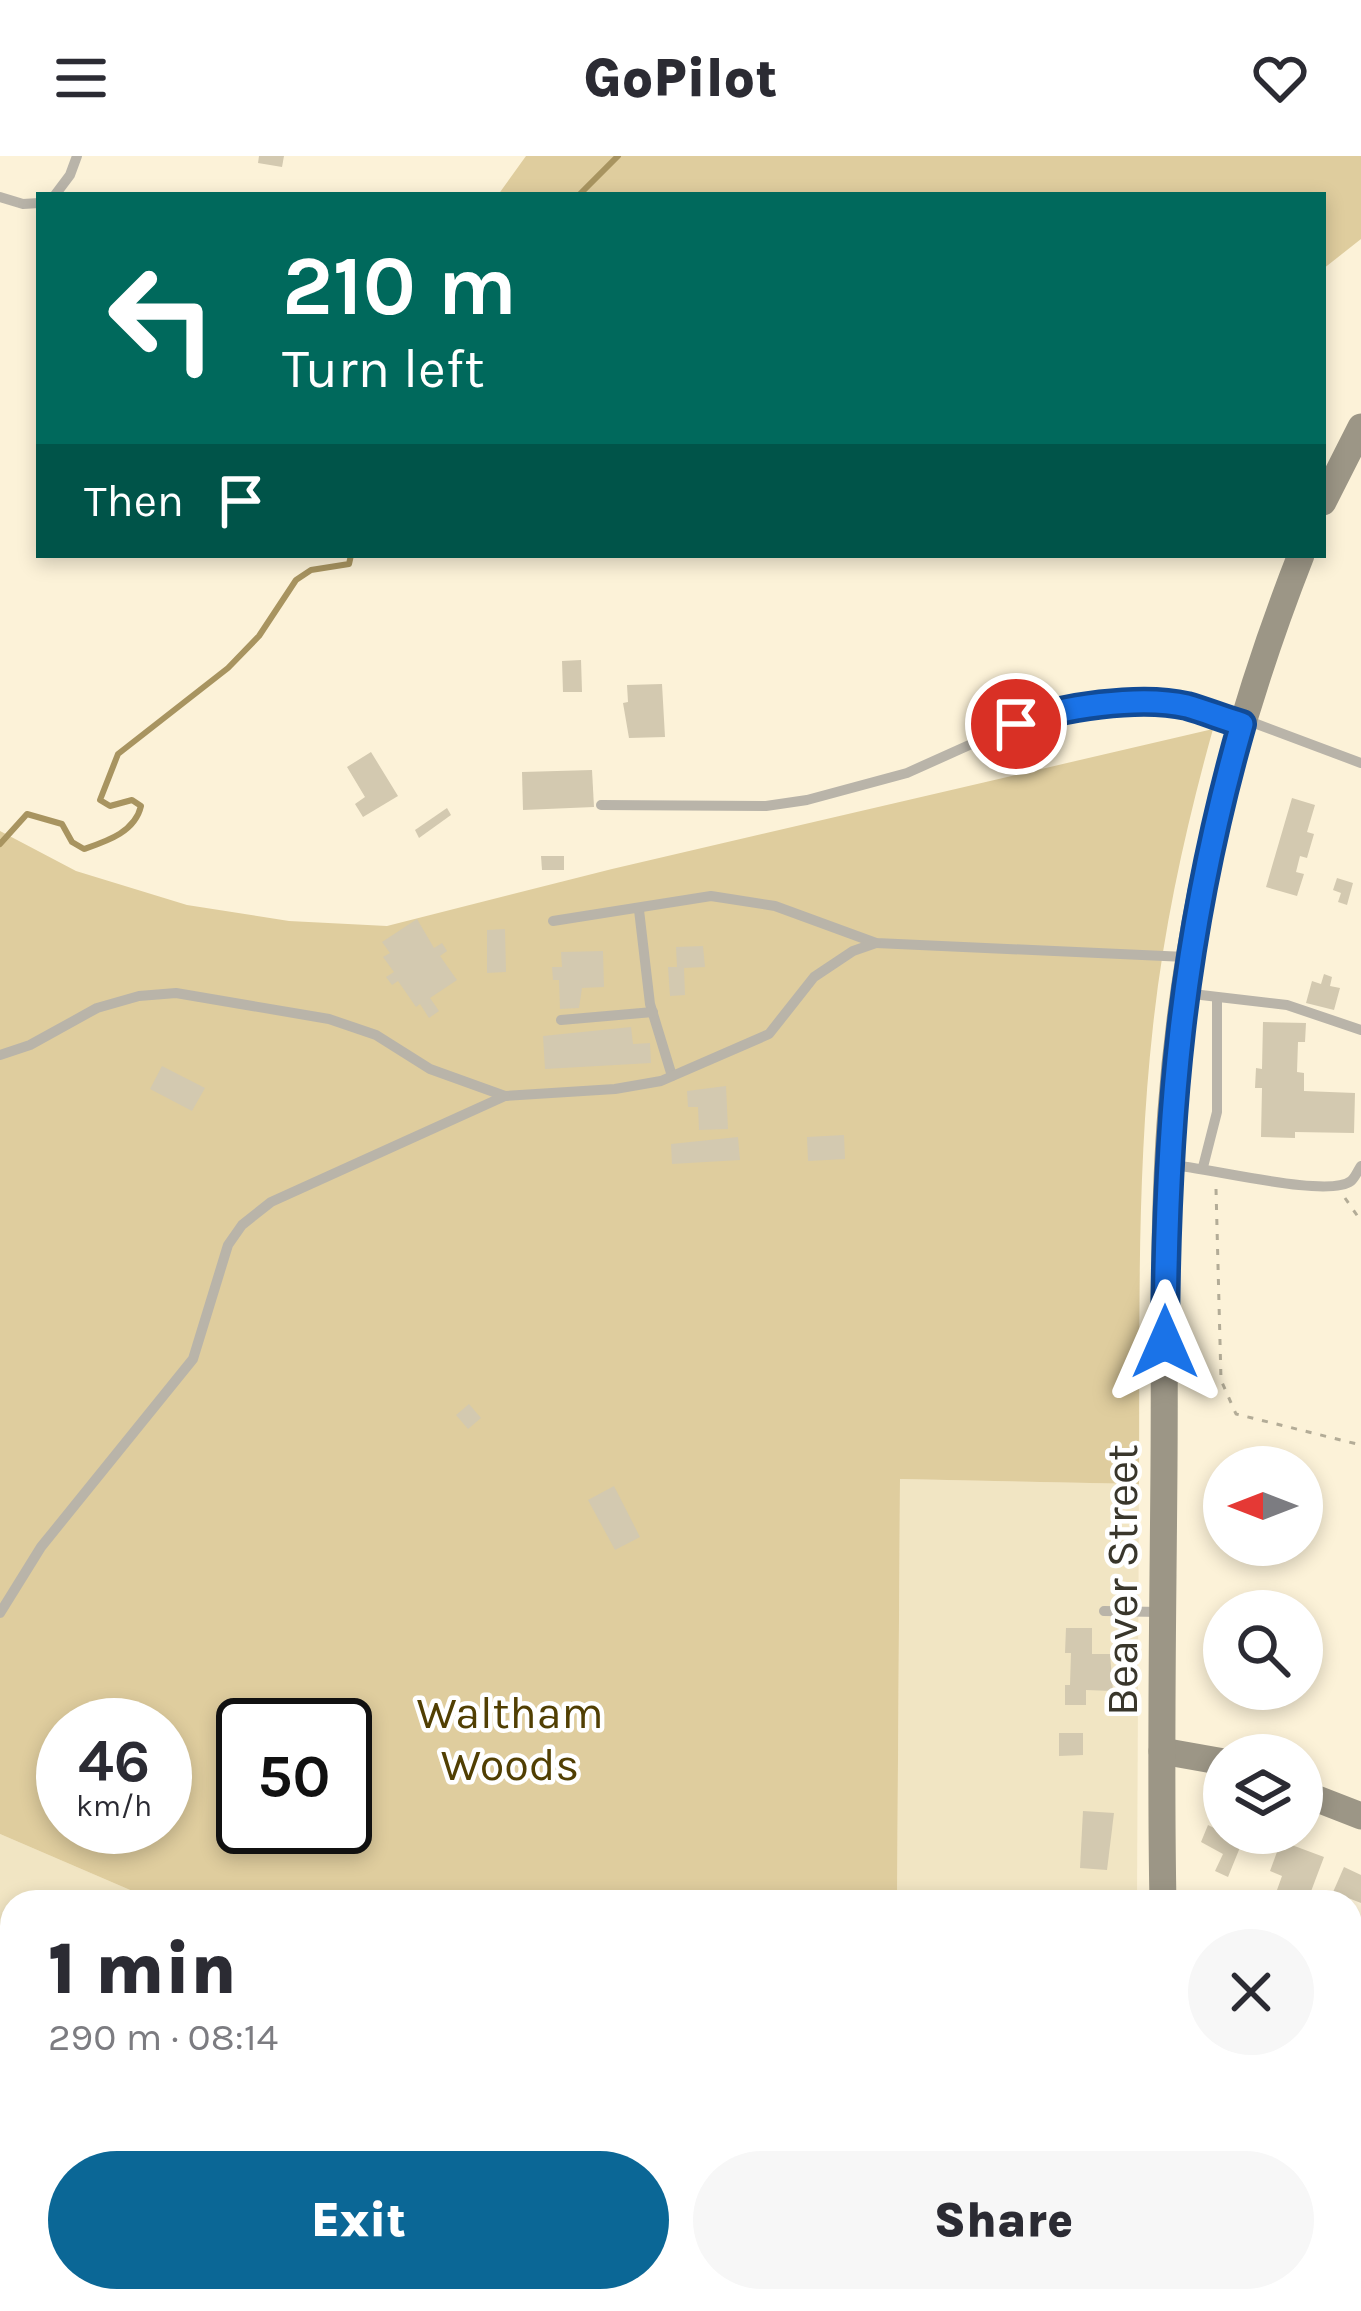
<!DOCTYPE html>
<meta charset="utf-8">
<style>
:root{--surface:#fff;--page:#f7f7f7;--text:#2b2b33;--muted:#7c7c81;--accent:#0b6796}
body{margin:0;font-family:Karla,sans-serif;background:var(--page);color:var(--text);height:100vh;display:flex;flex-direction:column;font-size:45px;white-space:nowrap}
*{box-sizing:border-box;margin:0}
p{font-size:39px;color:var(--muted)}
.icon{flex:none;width:66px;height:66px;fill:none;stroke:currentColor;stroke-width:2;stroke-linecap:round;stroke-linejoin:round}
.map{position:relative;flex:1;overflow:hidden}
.details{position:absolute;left:0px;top:1734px;width:1362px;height:423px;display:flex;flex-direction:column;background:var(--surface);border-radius:36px 36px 0 0;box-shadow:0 6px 18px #0003}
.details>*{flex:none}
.top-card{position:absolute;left:36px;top:36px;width:1290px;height:366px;border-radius:0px;box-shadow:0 6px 18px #0003;background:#00695c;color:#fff;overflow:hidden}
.needle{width:78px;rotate:270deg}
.controls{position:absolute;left:1203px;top:1290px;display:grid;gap:24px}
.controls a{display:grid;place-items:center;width:120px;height:120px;border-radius:50%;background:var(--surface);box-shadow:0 6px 18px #0003;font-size:60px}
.speed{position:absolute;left:36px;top:1542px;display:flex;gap:24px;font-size:60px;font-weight:700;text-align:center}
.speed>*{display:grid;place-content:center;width:156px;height:156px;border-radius:50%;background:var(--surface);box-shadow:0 6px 18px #0003;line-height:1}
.speed small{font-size:30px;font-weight:400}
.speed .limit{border:6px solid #111;border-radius:18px;background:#fff;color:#111}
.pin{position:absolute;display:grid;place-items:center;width:102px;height:102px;color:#fff;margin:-51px;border:6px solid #fff;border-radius:50%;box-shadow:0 3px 12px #0007}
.me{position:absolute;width:132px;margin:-66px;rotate:0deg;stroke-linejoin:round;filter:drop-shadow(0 0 9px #0008)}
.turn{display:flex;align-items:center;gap:42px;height:252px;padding:0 48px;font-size:54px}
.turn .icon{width:156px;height:156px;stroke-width:2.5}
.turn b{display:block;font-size:84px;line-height:102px}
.then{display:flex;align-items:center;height:114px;padding:0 48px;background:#0003;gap:24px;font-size:45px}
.round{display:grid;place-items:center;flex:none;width:126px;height:126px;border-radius:63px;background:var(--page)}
.summary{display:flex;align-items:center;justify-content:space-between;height:204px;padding:0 48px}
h1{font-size:72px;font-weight:800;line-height:90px}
.button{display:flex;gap:24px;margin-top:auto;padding:24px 48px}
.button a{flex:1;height:138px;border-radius:72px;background:var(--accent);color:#fff;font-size:48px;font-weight:800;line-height:138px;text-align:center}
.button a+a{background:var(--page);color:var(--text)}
header{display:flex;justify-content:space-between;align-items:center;height:156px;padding:0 48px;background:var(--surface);font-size:54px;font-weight:800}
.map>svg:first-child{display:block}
.built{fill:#f1e5c3}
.green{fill:#dfcd9e;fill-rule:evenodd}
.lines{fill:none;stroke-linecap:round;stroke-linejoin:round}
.stream{stroke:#a89460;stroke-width:6}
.building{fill:#d3c9b0}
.path{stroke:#b3ac97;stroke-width:3;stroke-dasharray:6 9;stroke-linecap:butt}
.lane{stroke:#b9b4a9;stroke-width:10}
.street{stroke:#b9b4a9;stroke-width:21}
.secondary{stroke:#9c9686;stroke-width:27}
.route-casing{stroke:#114b97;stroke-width:30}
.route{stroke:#1a73e8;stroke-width:21}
.labels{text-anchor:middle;stroke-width:9;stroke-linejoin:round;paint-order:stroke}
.street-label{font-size:45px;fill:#39362b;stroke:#fff}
.park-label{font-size:45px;fill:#513f03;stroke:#fff}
</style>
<header><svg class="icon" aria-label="menu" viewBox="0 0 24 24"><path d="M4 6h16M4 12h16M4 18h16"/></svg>GoPilot<svg class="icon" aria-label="heart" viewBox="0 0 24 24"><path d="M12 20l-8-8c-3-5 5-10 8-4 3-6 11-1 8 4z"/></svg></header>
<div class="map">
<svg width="1361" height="2155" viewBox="0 0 1361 2155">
<rect width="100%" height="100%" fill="#fcf2d8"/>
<g class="built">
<path d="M900,1323L1139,1328L1137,1746H897Z"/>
<path d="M0,1678L158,1746H12V2145H1128L1127,2155H0Z"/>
<path d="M1350,2088L1361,2093V2155H1180L1181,2145H1350Z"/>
</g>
<g class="green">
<path d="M526,0H1361V83L1323,113V39H498Z"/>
<path d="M1213,573C1186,670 1164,769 1153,870C1136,1022 1140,1175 1139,1328L900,1323L897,1746H158L0,1678V675L76,715L187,749L289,765L387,770L612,713ZM63,1569H165V1671H63ZM243,1569H345V1671H243Z"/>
</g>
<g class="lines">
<g class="stream">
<path d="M579,39L618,0"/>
<path d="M0,688L27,658L62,668L72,686L84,693C107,685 135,676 141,650L132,644L110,650L100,644L118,598L228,512L259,480L296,424L311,414L349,408L351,399"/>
</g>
</g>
<g class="building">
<path d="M259,0H284L282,11L258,7Z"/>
<path d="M581,504L582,536H563L562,505Z"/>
<path d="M662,528L665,581L629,582L623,547L628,546L627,529Z"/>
<path d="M371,596L398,640L363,661L355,648L365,641L347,611Z"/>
<path d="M592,614L594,651L523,654L522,616Z"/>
<path d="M1292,642L1315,649L1307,676L1314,678L1307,702L1300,700L1296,716L1304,718L1297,740L1266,731Z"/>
<path d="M447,652L451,659L419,682L415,674Z"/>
<path d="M541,700H564V714H542Z"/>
<path d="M1337,722L1353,727L1347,749L1338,746L1341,737L1333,734Z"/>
<path d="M417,763L434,792L442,787L447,795L440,800L457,824L430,842L439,855L429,862L420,848L416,851L398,825L392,829L386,821L394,816L383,801L390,797L382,786Z"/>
<path d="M505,773L506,816L487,817V774Z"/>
<path d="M703,790L705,811L684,812L685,839L670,840L668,811H677L676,791Z"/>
<path d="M603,795L604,831L582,832L579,852L560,853L559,824H553L552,811H562L561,796Z"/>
<path d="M1324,818L1332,821L1330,830L1340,832L1334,854L1306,847L1312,825L1321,828Z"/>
<path d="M1263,866L1306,867L1305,886H1298L1297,916L1304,917V935L1355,937L1354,977L1295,976V982L1261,981L1262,932H1255L1256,912L1262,913Z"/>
<path d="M631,871L633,888L650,887L651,907L545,913L543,880Z"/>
<path d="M162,910L205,932L192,955L150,933Z"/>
<path d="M726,930L728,973L699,974L698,951H688L687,935Z"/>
<path d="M844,979L845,1003L808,1005L807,981Z"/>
<path d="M738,981L740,1004L672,1008L671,988Z"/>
<path d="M469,1248L481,1262L468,1273L456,1259Z"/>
<path d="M614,1330L640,1381L615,1394L588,1344Z"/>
<path d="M1066,1472H1092V1498H1110L1113,1535L1086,1534V1549H1065V1529H1070L1071,1497H1065Z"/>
<path d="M1059,1577H1083V1599L1059,1600Z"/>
<path d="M1083,1655L1114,1657L1107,1714L1080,1712Z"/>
<path d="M1208,1669L1224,1677L1245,1679L1228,1721L1215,1715L1223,1698L1201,1686Z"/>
<path d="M1281,1685L1324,1701L1307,1746L1277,1734L1282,1720L1270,1715Z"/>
<path d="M1344,1711L1361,1719V1747L1343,1740L1341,1746L1330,1743Z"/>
<path d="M1350,1868L1361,1869L1360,1893L1350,1892Z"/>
<path d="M94,2145H149L159,2155L168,2145H274L265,2155H105Z"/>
<path d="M399,2145H564L572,2155H410Z"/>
<path d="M800,2145H852L851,2155H805L800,2154Z"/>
</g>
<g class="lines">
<g class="path">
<path d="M1216,1033L1221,1224L1236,1258L1361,1289"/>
<path d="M1345,1042L1361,1065"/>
</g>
<g class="lane">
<path d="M55,39L70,19L77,0"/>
<path d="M0,41L23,48L39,47"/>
<path d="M1246,564L1361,607"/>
<path d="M601,649L766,650L807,644L907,617L1016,568L1072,552L1172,548L1239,568"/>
<path d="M639,754L650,848L672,920"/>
<path d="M553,765L711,740L775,750L876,787L1186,801"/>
<path d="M1184,837L1287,849L1361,874"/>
<path d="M561,864L653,856"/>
<path d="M0,899L30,889L97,852L139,840L176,837L329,863L376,879L430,913L505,940L615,933L661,925L769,878L814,821L853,795L876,787"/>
<path d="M1171,1009C1206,1011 1328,1043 1351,1025C1355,1022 1358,1014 1361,1010"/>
<path d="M1203,1011L1217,956V843"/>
<path d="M1104,1455L1159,1456"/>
<path d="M0,1457L41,1391L193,1203L228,1089L242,1069L271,1046L505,940"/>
<path d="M0,1884L12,1880"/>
<path d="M0,2052L12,2048"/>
<path d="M0,2137L12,2125"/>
<path d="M678,2145L681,2155"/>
<path d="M1301,2145L1324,2155"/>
<path d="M330,2155L332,2145"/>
<path d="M587,2155L588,2145"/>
<path d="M775,2155V2145"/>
<path d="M876,2155L877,2145"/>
<path d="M1237,2155L1238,2145"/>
</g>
<path class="street" d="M1350,1950L1361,1952"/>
<g class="secondary">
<path d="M1323,346L1361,271"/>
<path d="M1162,1595L1224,1606"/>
<path d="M1302,1637L1361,1660"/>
<path d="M1163,1746C1160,1601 1163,1455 1164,1309C1165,1191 1162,1072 1171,955C1185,763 1231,577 1301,399"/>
<path d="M1153,2155L1154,2145"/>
</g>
</g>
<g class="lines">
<g class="route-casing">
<path id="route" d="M1016,568C1060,551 1140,539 1187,550C1205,555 1224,563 1242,568C1181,781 1166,967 1165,1186"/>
</g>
<use href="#route" class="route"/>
</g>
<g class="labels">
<g class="street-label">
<text transform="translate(1121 1424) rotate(-90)" y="16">Beaver Street</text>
</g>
<g class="park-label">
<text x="510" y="1572">Waltham<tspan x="510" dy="52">Woods</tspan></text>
</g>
</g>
</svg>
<div class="controls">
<a><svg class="needle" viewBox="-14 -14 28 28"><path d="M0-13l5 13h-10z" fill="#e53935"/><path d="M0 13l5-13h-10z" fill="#7c7c81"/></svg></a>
<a><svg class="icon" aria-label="search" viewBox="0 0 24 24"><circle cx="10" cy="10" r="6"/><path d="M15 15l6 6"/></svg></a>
<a><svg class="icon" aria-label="layers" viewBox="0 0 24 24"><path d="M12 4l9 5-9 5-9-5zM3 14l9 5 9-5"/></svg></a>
</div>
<div class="speed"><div>46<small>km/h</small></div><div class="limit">50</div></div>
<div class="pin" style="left:1016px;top:568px;background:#d93025"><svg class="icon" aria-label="arrive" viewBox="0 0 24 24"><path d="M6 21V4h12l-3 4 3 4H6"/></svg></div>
<svg class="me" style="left:1165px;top:1186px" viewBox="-20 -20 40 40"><path d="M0-17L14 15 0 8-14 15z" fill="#1a73e8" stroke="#fff" stroke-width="4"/></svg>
<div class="top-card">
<div class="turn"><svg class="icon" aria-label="left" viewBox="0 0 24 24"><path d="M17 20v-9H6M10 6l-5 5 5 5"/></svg><div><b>210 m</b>Turn left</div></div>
<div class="then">Then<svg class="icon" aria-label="arrive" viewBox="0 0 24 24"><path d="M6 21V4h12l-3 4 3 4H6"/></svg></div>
</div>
<section class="details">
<div class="summary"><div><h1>1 min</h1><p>290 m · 08:14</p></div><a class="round"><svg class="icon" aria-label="close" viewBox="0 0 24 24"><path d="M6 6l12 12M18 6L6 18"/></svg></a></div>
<div class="button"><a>Exit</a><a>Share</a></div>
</section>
</div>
